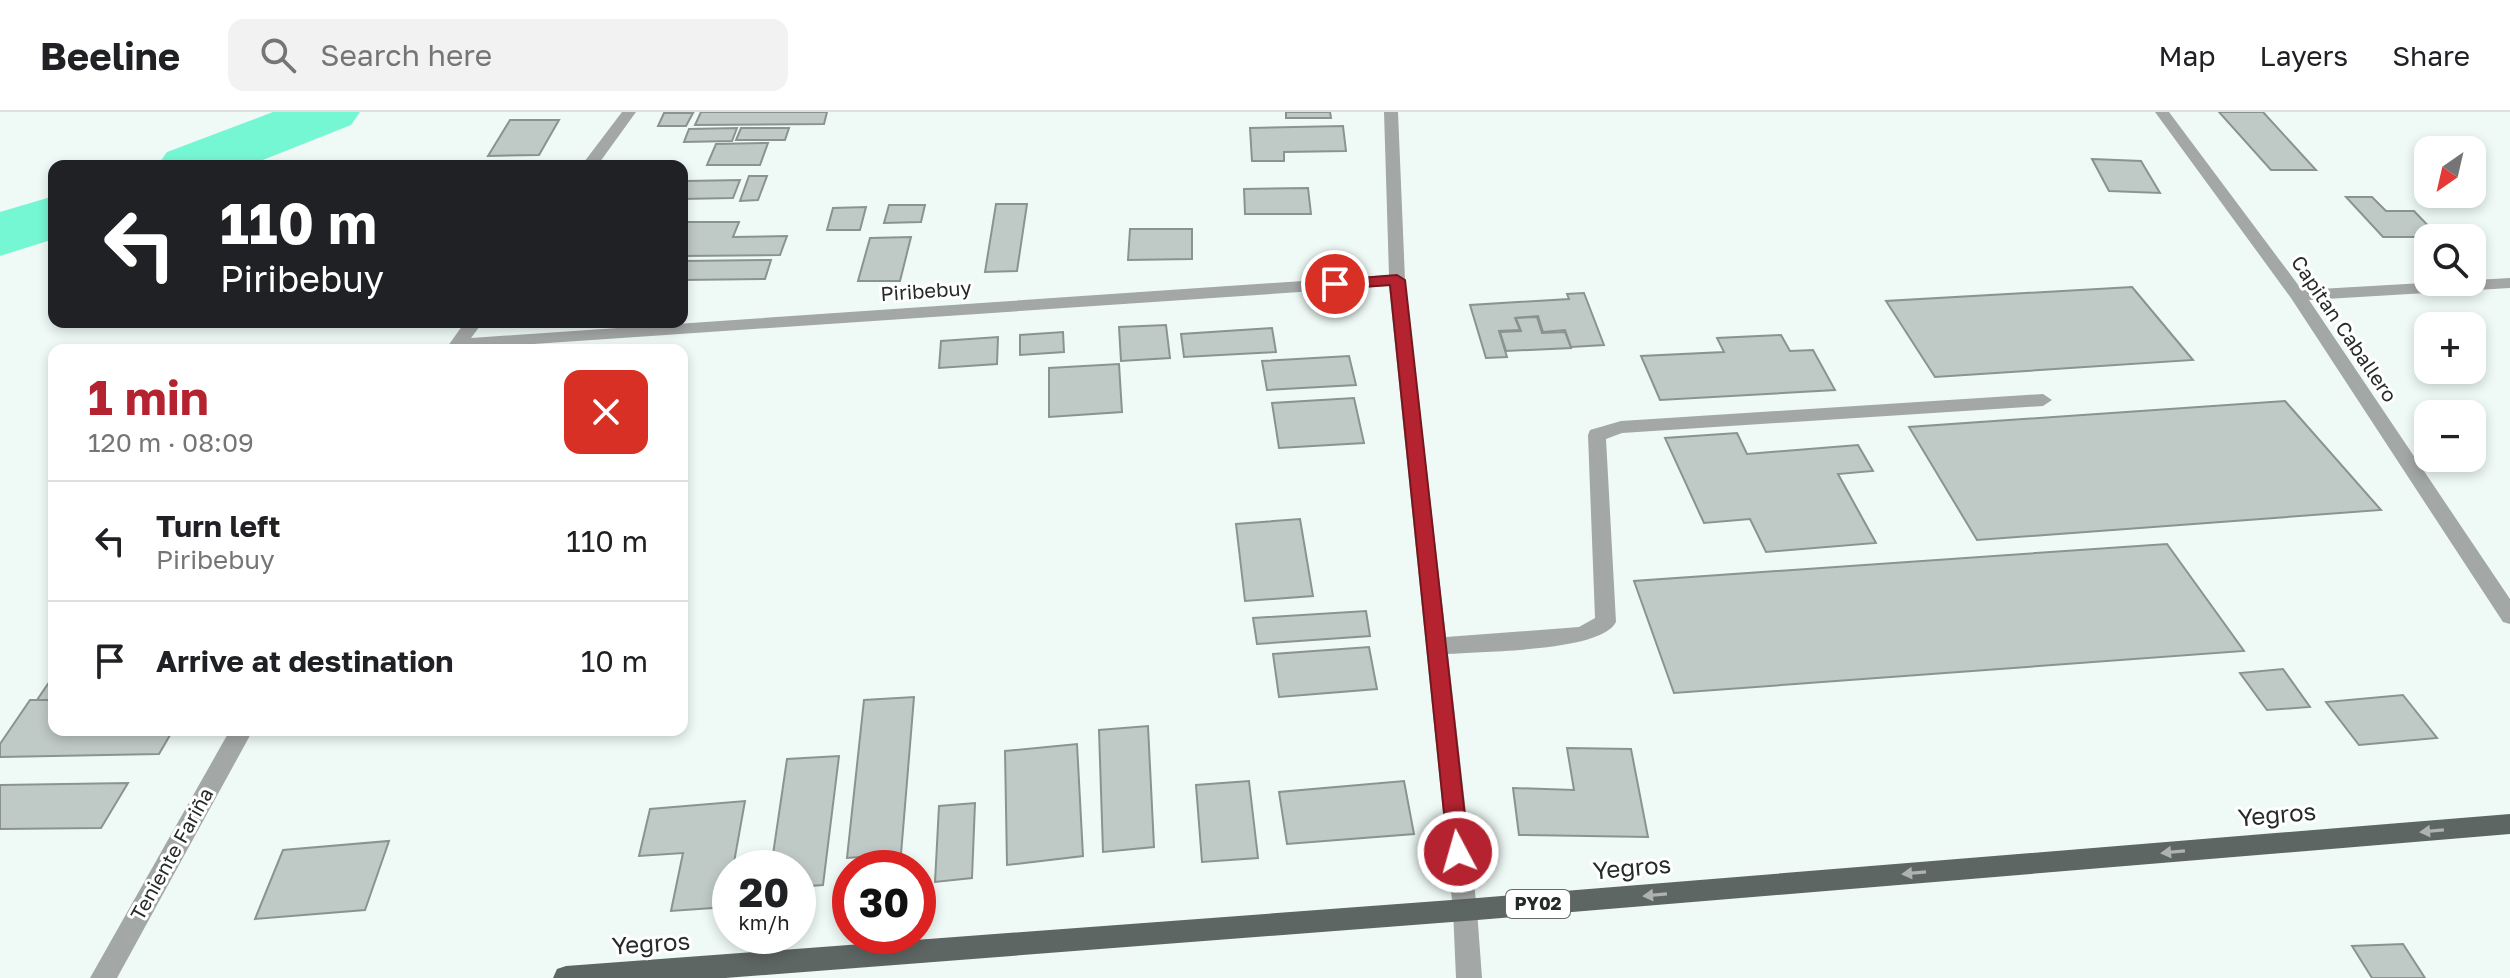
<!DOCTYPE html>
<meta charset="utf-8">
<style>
:root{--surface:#fff;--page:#f2f2f2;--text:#202124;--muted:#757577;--line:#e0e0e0;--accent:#b52330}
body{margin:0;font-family:"Golos Text",sans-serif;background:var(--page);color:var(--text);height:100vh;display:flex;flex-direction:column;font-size:30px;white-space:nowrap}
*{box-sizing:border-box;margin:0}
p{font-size:26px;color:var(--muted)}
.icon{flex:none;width:44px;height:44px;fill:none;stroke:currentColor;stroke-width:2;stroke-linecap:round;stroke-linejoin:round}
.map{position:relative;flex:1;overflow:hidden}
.side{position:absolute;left:48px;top:232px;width:640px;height:392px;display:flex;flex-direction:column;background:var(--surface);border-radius:16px;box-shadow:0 4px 12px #0003}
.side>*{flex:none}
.hud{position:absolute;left:48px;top:48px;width:640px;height:168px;border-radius:16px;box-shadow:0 4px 12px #0003;background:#202124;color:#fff;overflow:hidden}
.needle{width:52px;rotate:214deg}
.buttons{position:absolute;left:2414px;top:24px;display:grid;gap:16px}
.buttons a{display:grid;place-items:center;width:72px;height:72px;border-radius:16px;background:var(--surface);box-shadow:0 4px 12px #0003;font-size:40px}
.speed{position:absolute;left:712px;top:738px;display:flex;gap:16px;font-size:40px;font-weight:700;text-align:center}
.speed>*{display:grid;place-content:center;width:104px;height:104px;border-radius:50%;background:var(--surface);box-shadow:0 4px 12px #0003;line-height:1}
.speed small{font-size:20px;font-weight:400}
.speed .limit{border:12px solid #d22;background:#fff;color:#111}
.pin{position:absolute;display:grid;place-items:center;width:68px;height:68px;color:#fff;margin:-34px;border:4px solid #fff;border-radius:50%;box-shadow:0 2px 8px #0007}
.me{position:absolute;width:88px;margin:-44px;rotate:354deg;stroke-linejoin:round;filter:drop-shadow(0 0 6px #0008)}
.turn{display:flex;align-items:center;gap:28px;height:168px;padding:0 40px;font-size:36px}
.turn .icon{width:104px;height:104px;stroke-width:2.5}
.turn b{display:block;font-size:56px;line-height:68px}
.round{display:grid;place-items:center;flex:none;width:84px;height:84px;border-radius:16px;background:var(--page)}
.summary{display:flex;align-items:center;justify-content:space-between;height:136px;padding:0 40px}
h1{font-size:48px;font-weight:700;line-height:60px;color:var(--accent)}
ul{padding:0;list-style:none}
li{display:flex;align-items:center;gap:24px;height:120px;padding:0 40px;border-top:2px solid var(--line)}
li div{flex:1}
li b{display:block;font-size:30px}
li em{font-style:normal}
header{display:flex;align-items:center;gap:48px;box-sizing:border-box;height:112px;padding:0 40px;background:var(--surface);border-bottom:2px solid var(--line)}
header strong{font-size:38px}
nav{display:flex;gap:44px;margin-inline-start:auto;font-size:28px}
.search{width:560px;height:72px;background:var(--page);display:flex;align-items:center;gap:20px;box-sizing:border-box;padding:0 28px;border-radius:16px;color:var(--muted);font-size:30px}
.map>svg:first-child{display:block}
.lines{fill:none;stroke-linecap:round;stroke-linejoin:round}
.river{fill:#76f7d3;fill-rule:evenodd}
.building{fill:#bfc9c6;stroke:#8a9390;stroke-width:2}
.minor{fill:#a3a7a5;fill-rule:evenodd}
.major{fill:#5e6663;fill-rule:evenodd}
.oneway{fill:#aeb2b1}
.route{fill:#b52330;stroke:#76171f;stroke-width:2}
.labels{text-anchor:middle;stroke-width:6;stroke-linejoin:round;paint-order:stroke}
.shield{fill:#fff;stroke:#676a69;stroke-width:2}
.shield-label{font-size:18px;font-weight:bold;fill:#262a29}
.street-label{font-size:20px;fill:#262a29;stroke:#fff}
.near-street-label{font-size:24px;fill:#262a29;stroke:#fff}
</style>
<header>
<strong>Beeline</strong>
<div class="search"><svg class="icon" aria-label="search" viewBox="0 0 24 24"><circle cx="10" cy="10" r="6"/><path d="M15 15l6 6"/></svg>Search here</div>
<nav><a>Map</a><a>Layers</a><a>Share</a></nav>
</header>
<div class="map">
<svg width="2510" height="866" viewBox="0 0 2510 866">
<rect width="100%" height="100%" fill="#effaf6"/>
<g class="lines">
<g class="river">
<path d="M273,0H360L351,13L248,54H157L167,40Z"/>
<path d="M54,84V127L0,144V100Z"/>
</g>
</g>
<g class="building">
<path d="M701,0H827L824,12L695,13Z"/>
<path d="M1286,0H1330L1331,6H1286Z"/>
<path d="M2219,0H2263L2316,58H2271Z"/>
<path d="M664,1H693L686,14H658Z"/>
<path d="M510,8H559L539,43L488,44Z"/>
<path d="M1343,14L1346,39L1284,40V49H1252L1250,16Z"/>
<path d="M737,16L732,29L684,30L689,17Z"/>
<path d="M741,16H789L785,28H736Z"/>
<path d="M768,31L760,53H707L716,32Z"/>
<path d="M2092,47L2141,49L2160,81L2109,79Z"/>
<path d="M749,64H767L758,88L740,89Z"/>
<path d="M740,68L733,86L682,87L686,69Z"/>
<path d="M1308,76L1311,102H1245L1244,77Z"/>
<path d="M2346,85H2372L2386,99H2414L2439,125H2383Z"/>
<path d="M996,92H1027L1017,159L985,160Z"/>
<path d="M889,93H925L921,110L884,111Z"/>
<path d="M866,95L860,118H827L833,96Z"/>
<path d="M682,110H739L733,125L787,124L780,143L682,144Z"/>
<path d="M1130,117H1192V147L1128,148Z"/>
<path d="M911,125L900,169H858L870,126Z"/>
<path d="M771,148L765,167L682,168V149Z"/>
<path d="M2132,175L2193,248L1935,265L1886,189Z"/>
<path d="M1584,181L1604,233L1571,235L1565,218L1543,220L1538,204L1515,206L1520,218L1499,219L1507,245L1486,246L1470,193L1569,187L1567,182Z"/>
<path d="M1537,205L1542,221L1565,220L1571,236L1506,239L1500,220L1521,219L1516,206Z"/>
<path d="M1166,213L1170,246L1121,249L1119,215Z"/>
<path d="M1272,216L1276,240L1184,245L1181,222Z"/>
<path d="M1063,220L1064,240L1020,243V223Z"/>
<path d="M1781,223L1790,239L1813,238L1835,278L1660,288L1641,244L1724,240L1717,226Z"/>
<path d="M998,225L997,252L939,256L941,229Z"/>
<path d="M1349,244L1356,273L1267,278L1262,249Z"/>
<path d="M1119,252L1122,300L1049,305V256Z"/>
<path d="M1354,286L1364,331L1279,336L1272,291Z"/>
<path d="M2285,289L2381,398L1977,428L1909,315Z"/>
<path d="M1737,321L1747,342L1858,333L1873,359L1838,362L1876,431L1766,440L1750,407L1704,411L1665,326Z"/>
<path d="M1300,407L1313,484L1245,489L1236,412Z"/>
<path d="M2167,432L2244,539L1674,581L1634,469Z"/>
<path d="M1366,499L1370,524L1257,532L1253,506Z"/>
<path d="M1369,535L1377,577L1279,585L1273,542Z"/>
<path d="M2283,557L2310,595L2267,598L2240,561Z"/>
<path d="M54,563V588H37Z"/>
<path d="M2403,583L2437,626L2359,633L2326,590Z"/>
<path d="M914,585L901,742L847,746L864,588Z"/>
<path d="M30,588H54V618H173L159,642L0,645V632Z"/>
<path d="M1148,614L1154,735L1103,740L1099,618Z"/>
<path d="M1077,632L1083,744L1007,753L1005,639Z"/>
<path d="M1567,636L1631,637L1648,725L1519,723L1513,676L1574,678Z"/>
<path d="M839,644L823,773L798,775V756H771L787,647Z"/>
<path d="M1249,669L1258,746L1202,750L1196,673Z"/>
<path d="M1404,669L1414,722L1287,732L1279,680Z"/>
<path d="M128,671L101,716L0,717V673Z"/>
<path d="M745,689L733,756H730L727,795L671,799L683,741L639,744L650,697Z"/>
<path d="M975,691L972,766L935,770L939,694Z"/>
<path d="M389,729L365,798L255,807L283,738Z"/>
<path d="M2403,832L2425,866H2372L2352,834Z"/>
</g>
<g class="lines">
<g class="minor">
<path d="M622,0H636L597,54H581Z"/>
<path d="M1384,0H1398L1405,168L1446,525L1579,515L1595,506L1588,323L1590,318L1621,309L2043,282L2052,288L2043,294L1622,321L1606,327L1616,510C1601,540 1482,539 1448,542L1477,798L1482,866H1456L1453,798L1389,174L445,238L465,210H483L471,226L1389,163Z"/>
<path d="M2155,0H2169L2302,178L2510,166V176L2309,188L2510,487V512L2503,510L2291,186Z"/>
<path d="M230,618H253L117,866H90Z"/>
</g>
<path class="major" d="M2510,702V722L1465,809L725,866H553L557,857L566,854L1465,787Z"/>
</g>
<defs><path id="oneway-solid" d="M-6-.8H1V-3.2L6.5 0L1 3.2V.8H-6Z" transform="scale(2)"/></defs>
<g class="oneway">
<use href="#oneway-solid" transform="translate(2432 719) rotate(175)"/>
<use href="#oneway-solid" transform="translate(2173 740) rotate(175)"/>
<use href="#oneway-solid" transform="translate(1914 761) rotate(175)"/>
<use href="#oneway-solid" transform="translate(1655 783) rotate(175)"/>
</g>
<path class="route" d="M1397,163L1405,168L1469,740L1466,746L1458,749L1451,746L1448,740L1390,173L1335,177L1327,172L1335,168Z"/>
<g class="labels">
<rect class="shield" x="1506" y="778" width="64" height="28" rx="6"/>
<g class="shield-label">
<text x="1538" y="798">PY02</text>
</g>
<g class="street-label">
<text transform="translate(926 179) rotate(-4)" y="7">Piribebuy</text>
<text transform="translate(2344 217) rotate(56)" y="7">Capitan Caballero</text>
<text transform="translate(172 742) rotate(-61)" y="7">Teniente Fariña</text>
</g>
<g class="near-street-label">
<text transform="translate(2277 703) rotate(-5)" y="8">Yegros</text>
<text transform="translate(1632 756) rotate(-5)" y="8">Yegros</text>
<text transform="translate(651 832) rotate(-4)" y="8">Yegros</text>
</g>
</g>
</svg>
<div class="buttons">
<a><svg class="needle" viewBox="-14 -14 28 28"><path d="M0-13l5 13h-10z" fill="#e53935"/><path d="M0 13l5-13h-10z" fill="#757577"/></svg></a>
<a><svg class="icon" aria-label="search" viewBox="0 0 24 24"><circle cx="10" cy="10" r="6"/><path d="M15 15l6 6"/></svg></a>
<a>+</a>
<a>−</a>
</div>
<div class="speed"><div>20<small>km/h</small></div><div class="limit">30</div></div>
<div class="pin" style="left:1335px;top:172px;background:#d93025"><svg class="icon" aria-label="arrive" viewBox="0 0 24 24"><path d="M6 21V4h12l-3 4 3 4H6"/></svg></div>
<svg class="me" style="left:1458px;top:740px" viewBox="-20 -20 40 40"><circle r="17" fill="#b52330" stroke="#fff" stroke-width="3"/><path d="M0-11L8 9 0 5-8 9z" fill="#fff"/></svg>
<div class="hud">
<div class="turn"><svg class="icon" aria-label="left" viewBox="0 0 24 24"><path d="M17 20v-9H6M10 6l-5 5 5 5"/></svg><div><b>110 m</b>Piribebuy</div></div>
</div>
<section class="side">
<div class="summary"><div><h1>1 min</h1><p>120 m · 08:09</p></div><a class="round" style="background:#d93025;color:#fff"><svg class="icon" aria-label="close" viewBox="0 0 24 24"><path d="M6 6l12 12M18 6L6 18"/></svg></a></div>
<ul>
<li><svg class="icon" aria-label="left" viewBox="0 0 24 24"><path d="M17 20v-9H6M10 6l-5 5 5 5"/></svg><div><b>Turn left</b><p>Piribebuy</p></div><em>110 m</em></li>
<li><svg class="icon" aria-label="arrive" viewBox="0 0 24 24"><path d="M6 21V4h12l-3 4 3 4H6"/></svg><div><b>Arrive at destination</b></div><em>10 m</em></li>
</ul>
</section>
</div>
